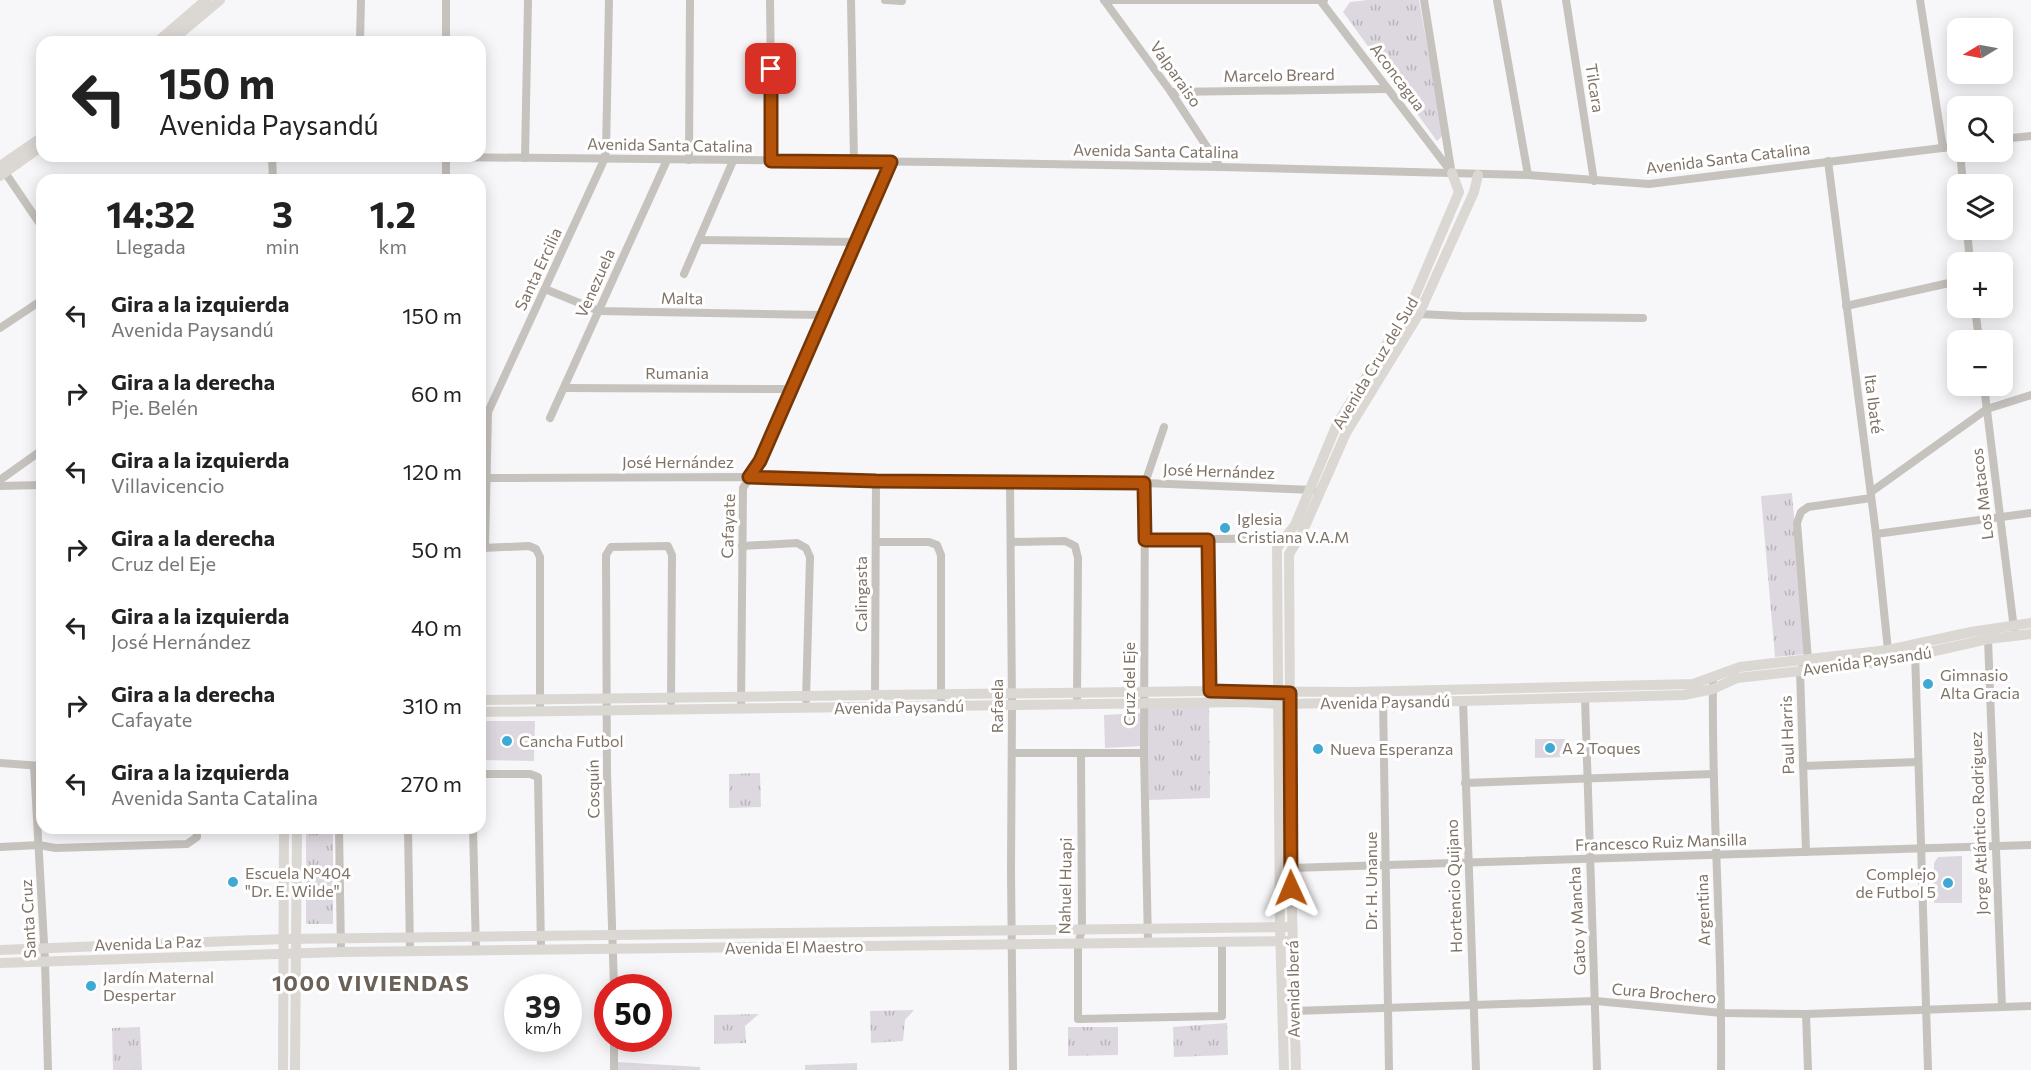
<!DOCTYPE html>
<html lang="es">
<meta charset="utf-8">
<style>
:root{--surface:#fff;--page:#f6f6f6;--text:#222;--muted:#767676}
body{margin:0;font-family:Commissioner,sans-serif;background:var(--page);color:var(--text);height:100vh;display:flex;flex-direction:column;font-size:22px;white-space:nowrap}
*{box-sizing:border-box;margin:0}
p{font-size:20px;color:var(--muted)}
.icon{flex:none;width:33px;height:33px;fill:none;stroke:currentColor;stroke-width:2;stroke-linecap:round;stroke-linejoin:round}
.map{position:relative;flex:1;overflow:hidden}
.side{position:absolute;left:36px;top:174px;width:450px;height:660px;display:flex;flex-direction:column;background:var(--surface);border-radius:18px;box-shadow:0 3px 15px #0003}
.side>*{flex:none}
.hud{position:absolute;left:36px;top:36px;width:450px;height:126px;border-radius:18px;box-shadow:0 3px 15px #0003;background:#fff;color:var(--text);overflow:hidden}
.needle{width:39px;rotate:260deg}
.controls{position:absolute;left:1947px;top:18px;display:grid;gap:12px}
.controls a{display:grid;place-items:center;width:66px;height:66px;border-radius:12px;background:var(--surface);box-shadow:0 3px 15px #0003;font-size:30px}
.speed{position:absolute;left:504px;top:974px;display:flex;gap:12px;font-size:30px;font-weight:700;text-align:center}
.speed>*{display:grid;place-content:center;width:78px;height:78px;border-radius:50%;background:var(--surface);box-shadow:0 3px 15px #0003;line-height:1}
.speed small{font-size:15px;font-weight:400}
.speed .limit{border:9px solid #d22;background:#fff;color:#111}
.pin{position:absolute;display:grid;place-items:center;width:51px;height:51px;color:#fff;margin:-26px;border-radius:12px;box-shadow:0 3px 9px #0006}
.me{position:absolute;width:66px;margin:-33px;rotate:359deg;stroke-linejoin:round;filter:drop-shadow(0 0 4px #0008)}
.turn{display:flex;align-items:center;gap:21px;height:126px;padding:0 24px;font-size:27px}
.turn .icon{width:78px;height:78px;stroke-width:2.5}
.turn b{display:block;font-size:42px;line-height:51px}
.eta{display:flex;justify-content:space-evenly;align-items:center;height:102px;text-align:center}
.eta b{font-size:36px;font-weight:700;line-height:42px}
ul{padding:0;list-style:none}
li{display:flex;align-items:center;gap:18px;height:78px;padding:0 24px}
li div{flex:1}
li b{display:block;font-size:22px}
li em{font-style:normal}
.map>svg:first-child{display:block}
.park{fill:url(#park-tufts)}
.garden{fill:#ddd8df}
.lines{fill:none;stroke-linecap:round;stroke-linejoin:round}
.minor{stroke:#c6c2be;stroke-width:8}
.major{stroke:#dbd8d4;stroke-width:10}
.route-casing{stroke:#753606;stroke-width:15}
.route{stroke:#b45309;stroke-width:10}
.poi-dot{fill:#3ea9d2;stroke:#fff;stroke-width:2}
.labels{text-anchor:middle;stroke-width:6;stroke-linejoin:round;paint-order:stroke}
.street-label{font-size:16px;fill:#7f7266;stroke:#fff}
.poi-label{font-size:16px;fill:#7f7266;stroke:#fff;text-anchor:start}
.district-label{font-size:22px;font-weight:bold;letter-spacing:1.5px;fill:#6a6158;stroke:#fff}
</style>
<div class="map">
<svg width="2031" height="1070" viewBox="0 0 2031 1070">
<defs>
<pattern id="park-tufts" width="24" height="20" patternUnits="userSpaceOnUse" patternTransform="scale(1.5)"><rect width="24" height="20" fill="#ddd8df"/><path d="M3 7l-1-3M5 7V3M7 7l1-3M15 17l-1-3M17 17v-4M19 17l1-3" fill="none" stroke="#b8b4b9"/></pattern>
</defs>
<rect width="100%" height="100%" fill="#f7f7f9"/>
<g class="park">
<path d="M1368,0H1419L1443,135L1437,141L1343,12L1350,2Z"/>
<path d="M1792,493L1805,654L1775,657L1761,496Z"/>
<path d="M1209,705L1210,798L1149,800L1146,707Z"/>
<path d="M760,773L761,807L729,808V774Z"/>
<rect x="306" y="828" width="27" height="96"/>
<path d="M914,1010L905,1020L903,1041L871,1043L870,1011Z"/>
<path d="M759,1014L745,1026L746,1043L714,1044V1015Z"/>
<path d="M1227,1023L1228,1055L1174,1057L1173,1027Z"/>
<path d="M140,1027L142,1070H113L112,1028Z"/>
<path d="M1068,1027H1118V1055L1068,1056Z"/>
<path d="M617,1062L700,1067V1070H617Z"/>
<path d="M857,1063V1070H805V1065Z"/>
</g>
<g class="garden">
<path d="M1141,713L1142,746L1105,748L1104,715Z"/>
<path d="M480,721H535L534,761L480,760Z"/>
<path d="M1535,739H1565L1566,757L1535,758Z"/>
<path d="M1962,856V903H1934V863L1938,857Z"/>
<path d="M628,1038H653V1048H629Z"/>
</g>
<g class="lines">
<g class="minor">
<path d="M770,0L772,161"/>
<path d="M851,0L854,161"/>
<path d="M885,0L902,1"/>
<path d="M1104,0H1324"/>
<path d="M1104,0L1171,92L1220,167"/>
<path d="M1320,0L1452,173"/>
<path d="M1424,0L1451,169"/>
<path d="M1497,0L1528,175"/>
<path d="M1566,0L1594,181"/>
<path d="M1920,0L1943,148"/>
<path d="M360,42L361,0"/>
<path d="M446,42V0"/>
<path d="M1171,92L1387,89"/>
<path d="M2002,139L2031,136"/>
<path d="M1960,152L1963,184"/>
<path d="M272,156L273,180"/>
<path d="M351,156L936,162L1220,167L1528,175L1649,184L1958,146"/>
<path d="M525,158L528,0"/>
<path d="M689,160L690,0"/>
<path d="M1828,161L1876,534L1888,650"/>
<path d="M2,168L42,227"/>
<path d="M446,180V156"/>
<path d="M1967,230L1970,262"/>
<path d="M699,240L856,242"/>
<path d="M684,274L733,161"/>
<path d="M545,289L599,311L823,315"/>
<path d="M1846,306L1958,281"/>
<path d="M1975,308L1979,340"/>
<path d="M1419,314L1461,316L1643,318"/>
<path d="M0,328L42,300"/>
<path d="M1984,386L2014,629"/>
<path d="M564,388L790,389"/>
<path d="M550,418L667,160"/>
<path d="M480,478L749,477L876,481L1145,483L1313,490"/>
<path d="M0,480L42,450"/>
<path d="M1010,481L1012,705L1011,870L1013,1070"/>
<path d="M0,486L42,485"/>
<path d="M1871,492L1987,409L2031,395"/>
<path d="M1876,534L2031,513"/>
<path d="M1145,540L1285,538"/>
<path d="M1208,540L1211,695"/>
<path d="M876,542H929L937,545L941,555V700"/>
<path d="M1011,542L1065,541L1075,546L1078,558L1077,699"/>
<path d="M742,546L797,543L806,548L810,557L806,700"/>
<path d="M485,547L488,412L604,160L606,151L609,0"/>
<path d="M482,548L529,546L536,549L540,557V712"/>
<path d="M1988,639L2002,1007"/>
<path d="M1915,651L1928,1070"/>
<path d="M1713,677C1711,808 1723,939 1721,1070"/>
<path d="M875,698L876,481"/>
<path d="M1585,698L1597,1070"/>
<path d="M1383,699L1389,1070"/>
<path d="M1463,701L1476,1070"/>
<path d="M741,709L743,488L760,461L892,161"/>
<path d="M1012,753H1144"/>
<path d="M1081,753L1082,930L1078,944V1019L1222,1016V942"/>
<path d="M0,763L42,766"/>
<path d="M34,766L45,961L48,1070"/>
<path d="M1803,766L1918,762"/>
<path d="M480,774H530L538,777L541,950"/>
<path d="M1465,783L1713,774"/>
<path d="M339,828L341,952"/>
<path d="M408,828L410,951"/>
<path d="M473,828L476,951"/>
<path d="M0,847L39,845L55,848L187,844L197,837V828"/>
<path d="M1806,852L1800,671L1808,659L1797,523L1801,512L1808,507L1871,498"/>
<path d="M1291,868L2031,845"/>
<path d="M1148,943L1144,753L1145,483L1164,427"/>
<path d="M614,987L607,773L606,555L611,547L668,546L672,555L671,702"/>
<path d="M1294,1011L1596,1001L1722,1013L1806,1014L2031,1006"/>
<path d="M1806,1014L1808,1070"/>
<path d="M614,1038V1070"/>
</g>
<g class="major">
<path d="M157,42L206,0"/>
<path d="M170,42L220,0"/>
<path d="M0,166L42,137"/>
<path d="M0,176L42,146"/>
<path d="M480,700L1210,691L1353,692L1693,684L1740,667L1888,650L1971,632L2031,623"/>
<path d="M480,712L1244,702L1279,704L1463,701L1684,695L1713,689L1737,678L1890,661L1988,639L2031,634"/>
<path d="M0,950L284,939L1292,927"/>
<path d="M0,963L341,952L1292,941"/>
<path d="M283,1070L284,828"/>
<path d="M295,1070L297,828"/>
<path d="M1284,1070L1280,927L1277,548L1295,525L1337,424L1411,305L1459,192L1452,173"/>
<path d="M1296,1070L1291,868L1289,554L1302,533L1346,433L1419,314L1474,192L1478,175"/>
</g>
</g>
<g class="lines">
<g class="route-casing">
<path id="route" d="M771,69V161L891,162L760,461L749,477L876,481L1144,483L1145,540H1208L1210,691L1290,693L1291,888"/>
</g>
<use href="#route" class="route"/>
</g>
<g class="poi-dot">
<circle cx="1225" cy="528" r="6"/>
<circle cx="1928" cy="684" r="6"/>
<circle cx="507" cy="741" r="6"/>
<circle cx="1550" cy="748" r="6"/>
<circle cx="1318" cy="749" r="6"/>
<circle cx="233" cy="882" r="6"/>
<circle cx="1948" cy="883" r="6"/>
<circle cx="91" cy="986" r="6"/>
</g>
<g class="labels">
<g class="street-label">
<text transform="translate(1176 74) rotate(55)" y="6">Valparaiso</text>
<text transform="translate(1279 75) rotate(-1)" y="6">Marcelo Breard</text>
<text transform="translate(1398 77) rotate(53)" y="6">Aconcagua</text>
<text transform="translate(1595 88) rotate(81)" y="6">Tilcara</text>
<text transform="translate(670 145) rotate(1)" y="6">Avenida Santa Catalina</text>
<text transform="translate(1156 151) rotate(1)" y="6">Avenida Santa Catalina</text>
<text transform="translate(1728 158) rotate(-7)" y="6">Avenida Santa Catalina</text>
<text transform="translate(538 269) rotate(-65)" y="6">Santa Ercilia</text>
<text transform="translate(595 283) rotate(-66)" y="6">Venezuela</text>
<text transform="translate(682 298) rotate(1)" y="6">Malta</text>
<text transform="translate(1375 363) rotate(-59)" y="6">Avenida Cruz del Sud</text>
<text x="677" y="379">Rumania</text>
<text transform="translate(1874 404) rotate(83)" y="6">Ita Ibaté</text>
<text x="678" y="468">José Hernández</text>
<text transform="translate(1219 471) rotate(2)" y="6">José Hernández</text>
<text transform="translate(1982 494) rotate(-97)" y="6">Los Matacos</text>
<text transform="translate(728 526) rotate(-88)" y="6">Cafayate</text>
<text transform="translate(861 594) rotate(-90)" y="6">Calingasta</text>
<text transform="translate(1867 661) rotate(-8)" y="6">Avenida Paysandú</text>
<text transform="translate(1129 684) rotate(-90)" y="6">Cruz del Eje</text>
<text transform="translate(1385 702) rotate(-1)" y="6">Avenida Paysandú</text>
<text transform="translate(997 706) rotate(-90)" y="6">Rafaela</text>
<text transform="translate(899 707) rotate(-1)" y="6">Avenida Paysandú</text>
<text transform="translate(1787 735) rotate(-92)" y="6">Paul Harris</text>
<text transform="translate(593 789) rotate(-91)" y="6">Cosquín</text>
<text transform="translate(1979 823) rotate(-92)" y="6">Jorge Atlántico Rodriguez</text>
<text transform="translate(1661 842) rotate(-2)" y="6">Francesco Ruiz Mansilla</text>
<text transform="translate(1371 881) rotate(-90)" y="6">Dr. H. Unanue</text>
<text transform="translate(1065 886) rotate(-89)" y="6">Nahuel Huapi</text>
<text transform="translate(1454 886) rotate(-92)" y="6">Hortencio Quijano</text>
<text transform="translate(1703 910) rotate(-92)" y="6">Argentina</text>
<text transform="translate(28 919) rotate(-93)" y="6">Santa Cruz</text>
<text transform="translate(1577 921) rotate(-93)" y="6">Gato y Mancha</text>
<text transform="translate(148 943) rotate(-2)" y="6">Avenida La Paz</text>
<text transform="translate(794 947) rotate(-1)" y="6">Avenida El Maestro</text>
<text transform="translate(1293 989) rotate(-91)" y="6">Avenida Iberá</text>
<text transform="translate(1664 993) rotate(5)" y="6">Cura Brochero</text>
</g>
<g class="poi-label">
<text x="1237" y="525">Iglesia<tspan x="1237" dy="18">Cristiana V.A.M</tspan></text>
<text x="1940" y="681">Gimnasio<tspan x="1940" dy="18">Alta Gracia</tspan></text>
<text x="519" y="747">Cancha Futbol</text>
<text x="1562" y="754">A 2 Toques</text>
<text x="1330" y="755">Nueva Esperanza</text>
<text x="245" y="879">Escuela Nº404<tspan x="245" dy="18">"Dr. E. Wilde"</tspan></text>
<text x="1936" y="880" text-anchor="end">Complejo<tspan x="1936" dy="18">de Futbol 5</tspan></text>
<text x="103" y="983">Jardín Maternal<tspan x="103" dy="18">Despertar</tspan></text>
</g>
<g class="district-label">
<text x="371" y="991">1000 VIVIENDAS</text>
</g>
</g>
</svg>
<div class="controls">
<a><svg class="needle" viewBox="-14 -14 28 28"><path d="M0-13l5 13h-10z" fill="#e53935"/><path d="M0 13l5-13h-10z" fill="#767676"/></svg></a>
<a><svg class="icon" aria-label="search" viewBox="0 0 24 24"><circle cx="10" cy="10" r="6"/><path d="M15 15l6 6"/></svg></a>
<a><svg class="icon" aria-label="layers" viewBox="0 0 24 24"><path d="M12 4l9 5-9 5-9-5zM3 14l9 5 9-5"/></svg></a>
<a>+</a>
<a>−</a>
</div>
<div class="speed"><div>39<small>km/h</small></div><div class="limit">50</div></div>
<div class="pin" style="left:771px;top:69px;background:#d93025"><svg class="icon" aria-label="arrive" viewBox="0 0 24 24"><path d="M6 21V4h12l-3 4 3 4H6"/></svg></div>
<svg class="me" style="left:1291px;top:888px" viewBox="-20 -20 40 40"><path d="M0-17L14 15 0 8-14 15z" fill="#b45309" stroke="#fff" stroke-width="4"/></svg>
<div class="hud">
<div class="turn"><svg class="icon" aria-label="left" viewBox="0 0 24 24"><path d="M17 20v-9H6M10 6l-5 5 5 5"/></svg><div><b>150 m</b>Avenida Paysandú</div></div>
</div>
<section class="side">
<div class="eta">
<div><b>14:32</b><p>Llegada</p></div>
<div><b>3</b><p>min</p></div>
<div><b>1.2</b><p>km</p></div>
</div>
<ul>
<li><svg class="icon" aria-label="left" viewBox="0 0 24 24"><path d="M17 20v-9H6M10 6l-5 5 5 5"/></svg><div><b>Gira a la izquierda</b><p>Avenida Paysandú</p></div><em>150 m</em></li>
<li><svg class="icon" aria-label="right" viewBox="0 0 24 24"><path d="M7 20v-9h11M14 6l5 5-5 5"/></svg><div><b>Gira a la derecha</b><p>Pje. Belén</p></div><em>60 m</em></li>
<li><svg class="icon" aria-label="left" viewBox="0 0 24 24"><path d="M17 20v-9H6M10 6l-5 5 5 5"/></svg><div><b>Gira a la izquierda</b><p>Villavicencio</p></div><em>120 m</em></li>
<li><svg class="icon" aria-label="right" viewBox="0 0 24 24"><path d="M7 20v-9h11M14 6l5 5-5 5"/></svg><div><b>Gira a la derecha</b><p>Cruz del Eje</p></div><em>50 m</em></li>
<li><svg class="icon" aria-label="left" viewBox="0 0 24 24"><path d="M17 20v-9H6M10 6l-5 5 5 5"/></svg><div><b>Gira a la izquierda</b><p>José Hernández</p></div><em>40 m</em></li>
<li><svg class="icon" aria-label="right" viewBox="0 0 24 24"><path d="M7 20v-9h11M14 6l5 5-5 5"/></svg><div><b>Gira a la derecha</b><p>Cafayate</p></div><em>310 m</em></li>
<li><svg class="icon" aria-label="left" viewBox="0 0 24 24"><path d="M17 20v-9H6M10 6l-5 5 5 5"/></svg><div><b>Gira a la izquierda</b><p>Avenida Santa Catalina</p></div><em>270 m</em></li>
</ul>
</section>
</div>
